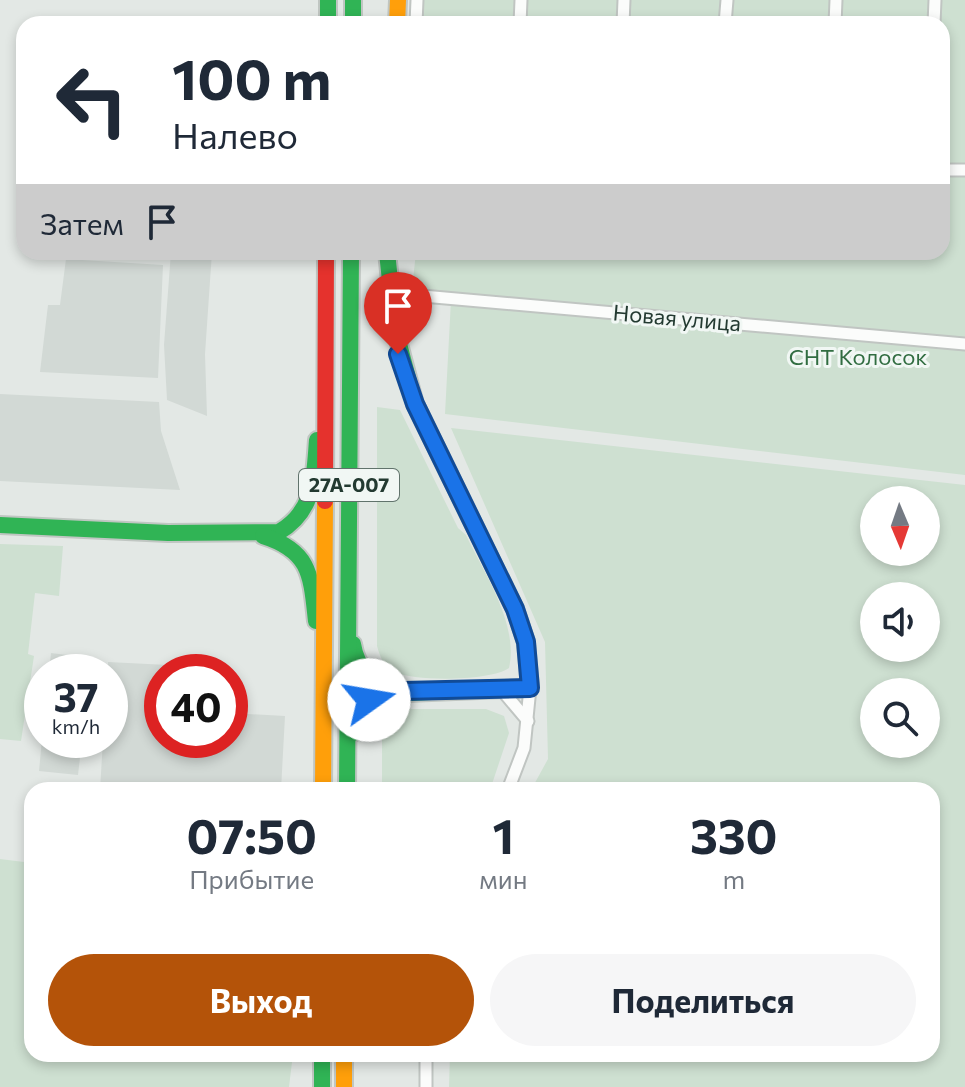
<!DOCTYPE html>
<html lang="ru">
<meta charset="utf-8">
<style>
:root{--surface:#fff;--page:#f6f6f7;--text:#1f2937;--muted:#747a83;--accent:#b45309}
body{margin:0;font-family:Commissioner,sans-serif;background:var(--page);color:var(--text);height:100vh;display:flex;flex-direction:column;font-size:30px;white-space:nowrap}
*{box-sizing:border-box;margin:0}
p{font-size:26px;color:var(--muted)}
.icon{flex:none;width:44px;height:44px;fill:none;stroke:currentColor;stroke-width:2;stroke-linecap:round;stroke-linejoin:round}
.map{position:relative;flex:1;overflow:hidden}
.details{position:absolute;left:24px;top:782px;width:916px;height:280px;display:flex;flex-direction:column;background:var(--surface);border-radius:24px;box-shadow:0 4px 12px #0003}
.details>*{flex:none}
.guide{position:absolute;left:16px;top:16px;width:934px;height:244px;border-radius:24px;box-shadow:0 4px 12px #0003;background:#fff;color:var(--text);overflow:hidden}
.needle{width:52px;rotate:178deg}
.buttons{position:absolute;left:860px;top:486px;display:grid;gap:16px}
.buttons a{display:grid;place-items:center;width:80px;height:80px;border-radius:50%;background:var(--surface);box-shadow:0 4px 12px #0003;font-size:40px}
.speed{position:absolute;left:24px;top:654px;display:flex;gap:16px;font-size:40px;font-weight:700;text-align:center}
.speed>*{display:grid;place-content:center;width:104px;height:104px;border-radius:50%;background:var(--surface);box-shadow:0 4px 12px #0003;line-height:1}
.speed small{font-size:20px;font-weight:400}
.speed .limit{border:12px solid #d22;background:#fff;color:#111}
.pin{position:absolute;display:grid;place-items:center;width:68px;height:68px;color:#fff;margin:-82px -34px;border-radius:50% 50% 50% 0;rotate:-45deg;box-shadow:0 0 8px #0007}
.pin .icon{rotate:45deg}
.me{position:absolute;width:88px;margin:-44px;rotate:77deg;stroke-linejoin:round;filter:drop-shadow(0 0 6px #0008)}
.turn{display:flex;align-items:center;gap:28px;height:168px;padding:0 24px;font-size:36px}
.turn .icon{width:104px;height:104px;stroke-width:2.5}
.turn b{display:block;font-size:56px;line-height:68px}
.then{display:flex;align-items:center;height:76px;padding:0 24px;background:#0003;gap:16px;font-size:30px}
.eta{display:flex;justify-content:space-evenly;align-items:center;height:136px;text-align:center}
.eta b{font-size:48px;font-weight:700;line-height:56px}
.cta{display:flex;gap:16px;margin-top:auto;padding:16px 24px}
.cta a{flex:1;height:92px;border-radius:48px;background:var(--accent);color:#fff;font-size:32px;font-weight:700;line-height:92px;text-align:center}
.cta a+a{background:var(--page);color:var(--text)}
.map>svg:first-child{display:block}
.built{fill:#d2d9d5}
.green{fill:#cee0d1;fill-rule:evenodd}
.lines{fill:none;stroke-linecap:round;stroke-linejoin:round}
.street-casing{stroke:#c0c5c2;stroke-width:15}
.fast-casing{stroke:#c0c6c2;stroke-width:20}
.slow-casing{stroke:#c0c6c2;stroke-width:20}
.jam-casing{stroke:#c0c6c2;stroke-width:20}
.street{stroke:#fbfcfb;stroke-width:11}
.fast{stroke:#30b455;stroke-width:16}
.slow{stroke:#ff9f0a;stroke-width:16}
.jam{stroke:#e5322d;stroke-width:16}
.route-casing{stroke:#114b97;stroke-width:20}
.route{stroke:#1a73e8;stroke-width:14}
.labels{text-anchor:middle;stroke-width:6;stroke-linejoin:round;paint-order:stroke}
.shield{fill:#f1f7f4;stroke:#61736c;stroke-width:2}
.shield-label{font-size:20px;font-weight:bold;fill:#233a31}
.street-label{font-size:22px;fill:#233a31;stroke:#f1f7f4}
.park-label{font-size:22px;fill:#316d41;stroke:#f1f7f4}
</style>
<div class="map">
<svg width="965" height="1087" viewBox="0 0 965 1087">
<rect width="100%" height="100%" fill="#e3e8e5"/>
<g class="built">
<path d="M171,252H212L205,354L207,416L167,400L164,345Z"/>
<path d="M66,259L163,265L158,378L40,372L48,305H60Z"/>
<path d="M0,394L159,402L161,431L180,490L0,481Z"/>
<path d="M51,653L91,658L90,672H49Z"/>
<path d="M108,662L168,665L167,672H162V740H230V713L285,716L281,790H100L103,740H110Z"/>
<path d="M42,739L82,740L78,775L39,771Z"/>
</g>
<g class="green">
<path d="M422,0H965V475L445,414L451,300L411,299L416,252H942V24H420Z"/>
<path d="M377,407L400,410L458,528L466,535C484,573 519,624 509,668C491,681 415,682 395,672C384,667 380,657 377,646Z"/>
<path d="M451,428L965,485V1087H449L450,1054H932V790H531L548,759L545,642ZM926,500V552H874V500ZM926,596V648H874V596ZM926,692V744H874V692Z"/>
<path d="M0,544L63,546L59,596L35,593L28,654L34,656L21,741L0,739Z"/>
<path d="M400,709H486L504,716L509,733L490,790H382V727Z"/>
<path d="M0,859L32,863V1054H293L289,1087H0Z"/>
</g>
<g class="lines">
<g class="street-casing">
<g id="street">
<path d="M416,24L417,0"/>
<path d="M520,24L521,0"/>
<path d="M623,24L624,0"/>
<path d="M725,24L727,0"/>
<path d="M835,24L836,0"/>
<path d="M934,24L935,0"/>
<path d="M942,170H965"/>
<path d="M389,293L965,344"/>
<path d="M501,689L528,721"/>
<path d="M508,790L524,748L530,688"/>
<path d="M426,1087V1054"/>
</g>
</g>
<g class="fast-casing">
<g id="fast">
<path d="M328,0V24"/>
<path d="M353,0V24"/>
<path d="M0,525L168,533L279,532C315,511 314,477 317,440"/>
<path d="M263,536C311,551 311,576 316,621"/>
<path d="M353,644C357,670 373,682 397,689"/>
<path d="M353,733L362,709L383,694L530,688L526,642L515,609L415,404L395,329L387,252"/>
<path d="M347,790L351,252"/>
<path d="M322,1054V1087"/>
</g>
</g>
<g class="slow-casing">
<g id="slow">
<path d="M397,24L398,0"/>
<path d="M323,790L325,501"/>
<path d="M344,1054V1087"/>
</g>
</g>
<g class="jam-casing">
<path id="jam" d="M325,501L326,252"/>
</g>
<use href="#street" class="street"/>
<use href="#fast" class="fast"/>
<use href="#slow" class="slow"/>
<use href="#jam" class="jam"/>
</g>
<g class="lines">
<g class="route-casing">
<path id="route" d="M369,700L403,691L530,688L526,642L515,609L415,404L398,354"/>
</g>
<use href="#route" class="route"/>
</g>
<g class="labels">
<rect class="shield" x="299" y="469" width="100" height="32" rx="6"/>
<g class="shield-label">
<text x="349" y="492">27А-007</text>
</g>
<g class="street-label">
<text transform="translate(677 318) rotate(5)" y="8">Новая улица</text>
</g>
<g class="park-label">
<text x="858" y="365">СНТ Колосок</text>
</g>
</g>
</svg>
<div class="buttons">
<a><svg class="needle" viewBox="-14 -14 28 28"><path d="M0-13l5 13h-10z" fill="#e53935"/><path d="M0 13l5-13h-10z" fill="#747a83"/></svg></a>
<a><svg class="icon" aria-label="sound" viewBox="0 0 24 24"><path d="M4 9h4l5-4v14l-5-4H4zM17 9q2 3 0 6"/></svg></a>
<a><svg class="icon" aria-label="search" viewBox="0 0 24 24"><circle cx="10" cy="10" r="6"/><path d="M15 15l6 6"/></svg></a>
</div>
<div class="speed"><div>37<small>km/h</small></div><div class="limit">40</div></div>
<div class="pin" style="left:398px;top:354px;background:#d93025"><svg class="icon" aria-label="arrive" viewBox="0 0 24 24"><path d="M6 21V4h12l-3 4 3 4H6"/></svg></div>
<svg class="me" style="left:369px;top:700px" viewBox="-20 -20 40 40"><circle r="19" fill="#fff"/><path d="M0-13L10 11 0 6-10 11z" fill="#1a73e8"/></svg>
<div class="guide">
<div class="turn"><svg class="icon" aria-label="left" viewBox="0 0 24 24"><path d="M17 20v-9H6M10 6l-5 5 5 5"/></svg><div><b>100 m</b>Налево</div></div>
<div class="then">Затем<svg class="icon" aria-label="arrive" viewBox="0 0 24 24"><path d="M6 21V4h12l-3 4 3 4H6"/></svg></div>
</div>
<section class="details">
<div class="eta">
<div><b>07:50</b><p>Прибытие</p></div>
<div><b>1</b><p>мин</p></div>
<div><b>330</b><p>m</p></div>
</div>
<div class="cta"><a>Выход</a><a>Поделиться</a></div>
</section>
</div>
